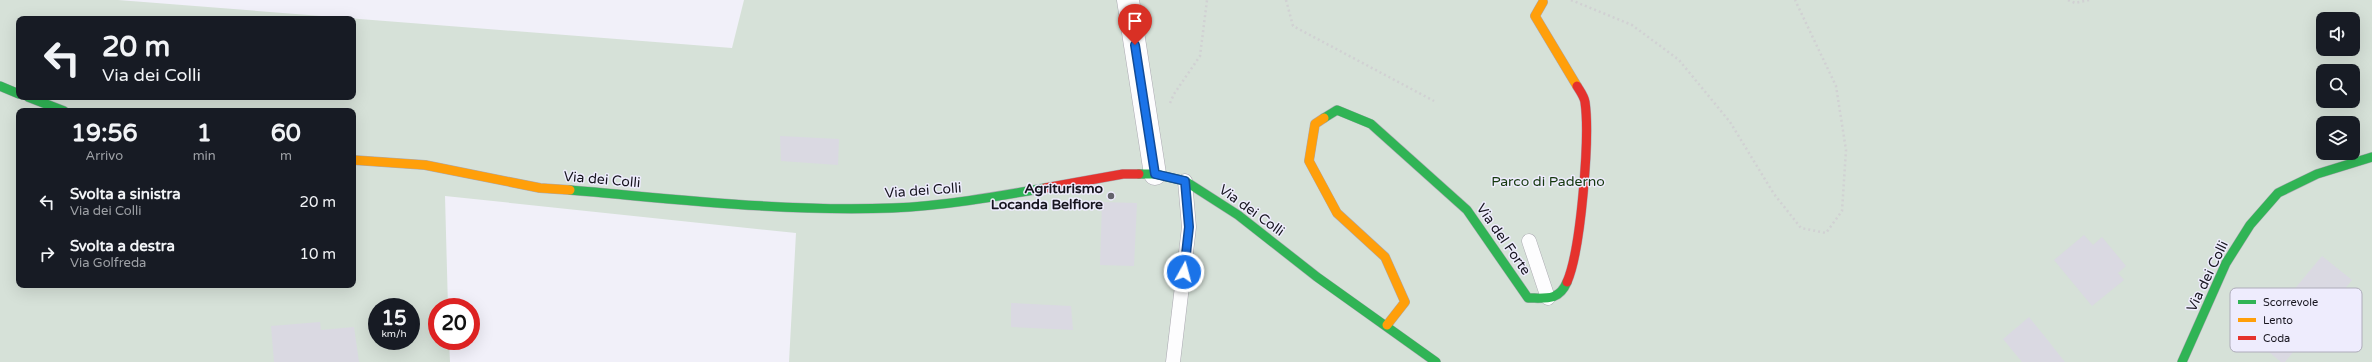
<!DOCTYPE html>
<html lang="it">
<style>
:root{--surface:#171b24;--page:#242831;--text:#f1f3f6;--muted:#9ea1a6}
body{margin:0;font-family:"Varela Round",sans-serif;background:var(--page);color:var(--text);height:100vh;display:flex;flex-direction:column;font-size:15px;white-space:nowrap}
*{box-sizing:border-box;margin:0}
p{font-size:13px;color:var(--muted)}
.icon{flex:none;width:22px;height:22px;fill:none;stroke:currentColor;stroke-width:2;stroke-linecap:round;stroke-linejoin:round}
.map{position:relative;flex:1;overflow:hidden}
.side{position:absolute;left:16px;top:108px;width:340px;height:180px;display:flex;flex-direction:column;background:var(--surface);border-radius:8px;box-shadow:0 4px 16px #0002}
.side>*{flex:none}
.top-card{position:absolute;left:16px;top:16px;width:340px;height:84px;border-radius:8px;box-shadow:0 4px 16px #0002;background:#171b24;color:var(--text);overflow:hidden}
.tools{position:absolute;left:2316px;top:12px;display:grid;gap:8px}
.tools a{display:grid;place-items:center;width:44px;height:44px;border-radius:8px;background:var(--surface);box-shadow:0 4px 16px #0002;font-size:20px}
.speed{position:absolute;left:368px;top:298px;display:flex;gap:8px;font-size:20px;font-weight:700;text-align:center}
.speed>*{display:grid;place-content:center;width:52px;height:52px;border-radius:50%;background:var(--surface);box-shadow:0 4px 16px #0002;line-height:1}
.speed small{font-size:10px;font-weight:400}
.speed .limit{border:6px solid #d22;background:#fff;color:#111}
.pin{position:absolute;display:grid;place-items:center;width:34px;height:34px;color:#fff;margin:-41px -17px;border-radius:50% 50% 50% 0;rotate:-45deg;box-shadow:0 0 4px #0007}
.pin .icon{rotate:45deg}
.me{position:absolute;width:44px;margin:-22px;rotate:7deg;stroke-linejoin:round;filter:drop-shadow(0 0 3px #0008)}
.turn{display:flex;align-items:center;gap:14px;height:84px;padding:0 20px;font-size:18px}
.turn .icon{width:52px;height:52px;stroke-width:2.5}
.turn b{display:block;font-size:28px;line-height:34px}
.eta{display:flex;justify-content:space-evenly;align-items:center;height:68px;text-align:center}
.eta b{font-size:24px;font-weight:700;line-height:28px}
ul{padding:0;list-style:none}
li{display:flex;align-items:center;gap:12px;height:52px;padding:0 20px}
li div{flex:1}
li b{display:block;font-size:15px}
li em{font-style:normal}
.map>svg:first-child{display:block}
.green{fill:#d6e1d8;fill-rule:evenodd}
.building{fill:#dad9e2}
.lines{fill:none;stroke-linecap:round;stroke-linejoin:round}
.lane-casing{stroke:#aaa8b1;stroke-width:15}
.street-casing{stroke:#aaa8b1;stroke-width:23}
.fast-casing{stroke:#aaa8b1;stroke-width:10}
.slow-casing{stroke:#aaa8b1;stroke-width:10}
.jam-casing{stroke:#aaa8b1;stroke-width:10}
.path{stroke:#d1d1d3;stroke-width:2.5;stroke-dasharray:2 3;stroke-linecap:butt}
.lane{stroke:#fdfdfe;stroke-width:14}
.street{stroke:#fdfdfe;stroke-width:22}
.fast{stroke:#30b455;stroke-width:9}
.slow{stroke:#ff9f0a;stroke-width:9}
.jam{stroke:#e5322d;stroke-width:9}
.route-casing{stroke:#114b97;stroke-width:10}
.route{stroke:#1a73e8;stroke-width:7}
.poi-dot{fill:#63626b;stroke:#eeecfd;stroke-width:1.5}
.labels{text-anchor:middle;stroke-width:3;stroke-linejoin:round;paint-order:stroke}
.street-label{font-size:14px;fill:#17151f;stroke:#eeecfd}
.park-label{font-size:14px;fill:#15380e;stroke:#eeecfd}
.poi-label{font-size:14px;font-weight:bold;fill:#17151f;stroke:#eeecfd;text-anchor:end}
.key{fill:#eeecfd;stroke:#aeacba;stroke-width:1}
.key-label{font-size:11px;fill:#17151f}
</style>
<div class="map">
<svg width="2372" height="362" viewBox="0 0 2372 362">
<rect width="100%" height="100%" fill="#f1f0f9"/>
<path class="green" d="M0,0H118L732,48L744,0H2372V362H789L796,233L445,196L448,307H437V341H449L450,362H0ZM19,19H353V97H19ZM2323,19H2353V49H2323ZM2323,71H2353V101H2323ZM19,111H353V285H19ZM2323,123H2353V153H2323ZM377,307H411V341H377Z"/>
<g class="building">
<path d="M780,136L839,139L838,165L781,161Z"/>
<path d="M1102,202L1137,203L1134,266L1100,265Z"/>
<path d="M2084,235L2093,245L2102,237L2126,266L2118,273L2124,280L2092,306L2054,260Z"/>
<path d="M2322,256L2352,280L2285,362H2281L2253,339Z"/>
<path d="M1011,303L1071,306L1073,330L1011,327Z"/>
<path d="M2029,317L2046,338L2065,362H2022L2003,339Z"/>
<path d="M320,322L321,330L354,327L359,362H274L271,326Z"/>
</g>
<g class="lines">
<g class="lane-casing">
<g id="lane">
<path d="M1529,241L1548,298"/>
<path d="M1173,362L1189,227L1185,181"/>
</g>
</g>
<g class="street-casing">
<path id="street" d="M1128,0L1155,174"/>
</g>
<g class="fast-casing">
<g id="fast">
<path d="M0,86L19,94"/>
<path d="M28,97L64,111"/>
<path d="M1324,118L1337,110L1371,124L1467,210L1528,298C1546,298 1559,301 1567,282"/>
<path d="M1139,174H1155L1185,181L1238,215L1317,277L1436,362"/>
<path d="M570,190C676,199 785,212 892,208C943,206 994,197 1045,188"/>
<path d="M2182,362L2226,263L2250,225L2278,193L2317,174L2372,157"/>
</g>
</g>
<g class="slow-casing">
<g id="slow">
<path d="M1543,2L1535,16L1577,86"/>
<path d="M1324,118L1315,124L1309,161L1337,213L1385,257L1405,302L1387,325"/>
<path d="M353,160L425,165L540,188L570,190"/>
</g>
</g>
<g class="jam-casing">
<g id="jam">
<path d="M1045,188L1123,174H1139"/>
<path d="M1567,282C1581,250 1590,137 1585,102C1584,96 1580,91 1577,86"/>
</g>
</g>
<g class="path">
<path d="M1286,0L1293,26L1434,101"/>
<path d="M1571,0L1632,25L1679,60L1730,122L1774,194L1801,228L1826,233L1842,211L1846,150L1836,86L1795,0"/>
<path d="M2068,0L2075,3L2089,0"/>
<path d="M1170,103L1174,94L1200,56L1207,0"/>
</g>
<use href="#lane" class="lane"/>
<use href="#street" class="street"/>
<use href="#fast" class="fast"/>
<use href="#slow" class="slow"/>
<use href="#jam" class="jam"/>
</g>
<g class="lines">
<g class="route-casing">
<path id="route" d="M1135,45L1155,174L1185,181L1189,227L1184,272"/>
</g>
<use href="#route" class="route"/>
</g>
<circle class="poi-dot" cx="1111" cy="196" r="4"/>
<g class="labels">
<g class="street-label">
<text transform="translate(602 179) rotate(5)" y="5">Via dei Colli</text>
<text transform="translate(923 190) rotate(-4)" y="5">Via dei Colli</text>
<text transform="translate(1252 210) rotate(36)" y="5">Via dei Colli</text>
<text transform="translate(1504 239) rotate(55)" y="5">Via del Forte</text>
<text transform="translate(2207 276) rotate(-64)" y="5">Via dei Colli</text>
</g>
<g class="park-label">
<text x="1548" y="186">Parco di Paderno</text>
</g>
<g class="poi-label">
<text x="1103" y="193">Agriturismo<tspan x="1103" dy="16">Locanda Belfiore</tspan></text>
</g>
</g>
<rect x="2230" y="288" width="132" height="64" rx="6" class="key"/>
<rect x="2238" y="300" width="18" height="4" fill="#30b455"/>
<rect x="2238" y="318" width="18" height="4" fill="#ff9f0a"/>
<rect x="2238" y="336" width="18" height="4" fill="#e5322d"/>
<g class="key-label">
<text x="2263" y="306">Scorrevole</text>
<text x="2263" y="324">Lento</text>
<text x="2263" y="342">Coda</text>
</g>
</svg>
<div class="tools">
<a><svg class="icon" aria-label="sound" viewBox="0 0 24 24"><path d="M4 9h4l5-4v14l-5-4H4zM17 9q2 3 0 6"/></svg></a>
<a><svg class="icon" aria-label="search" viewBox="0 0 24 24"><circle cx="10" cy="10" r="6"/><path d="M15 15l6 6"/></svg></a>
<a><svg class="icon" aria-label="layers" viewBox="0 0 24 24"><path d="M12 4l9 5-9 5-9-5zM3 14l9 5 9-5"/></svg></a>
</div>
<div class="speed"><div>15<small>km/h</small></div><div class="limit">20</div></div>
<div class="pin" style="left:1135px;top:45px;background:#d93025"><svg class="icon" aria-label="arrive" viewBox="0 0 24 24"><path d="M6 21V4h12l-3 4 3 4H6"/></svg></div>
<svg class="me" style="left:1184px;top:272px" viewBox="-20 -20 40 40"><circle r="17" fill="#1a73e8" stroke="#fff" stroke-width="3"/><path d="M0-11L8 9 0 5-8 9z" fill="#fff"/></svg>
<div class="top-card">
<div class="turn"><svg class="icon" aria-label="left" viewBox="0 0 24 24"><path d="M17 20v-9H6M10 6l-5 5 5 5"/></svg><div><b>20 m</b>Via dei Colli</div></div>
</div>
<section class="side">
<div class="eta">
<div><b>19:56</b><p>Arrivo</p></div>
<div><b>1</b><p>min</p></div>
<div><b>60</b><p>m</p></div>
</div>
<ul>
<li><svg class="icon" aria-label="left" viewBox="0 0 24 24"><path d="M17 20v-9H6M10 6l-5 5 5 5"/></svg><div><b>Svolta a sinistra</b><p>Via dei Colli</p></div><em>20 m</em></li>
<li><svg class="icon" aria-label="right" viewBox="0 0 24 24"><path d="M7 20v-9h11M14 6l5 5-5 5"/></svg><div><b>Svolta a destra</b><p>Via Golfreda</p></div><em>10 m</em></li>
</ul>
</section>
</div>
